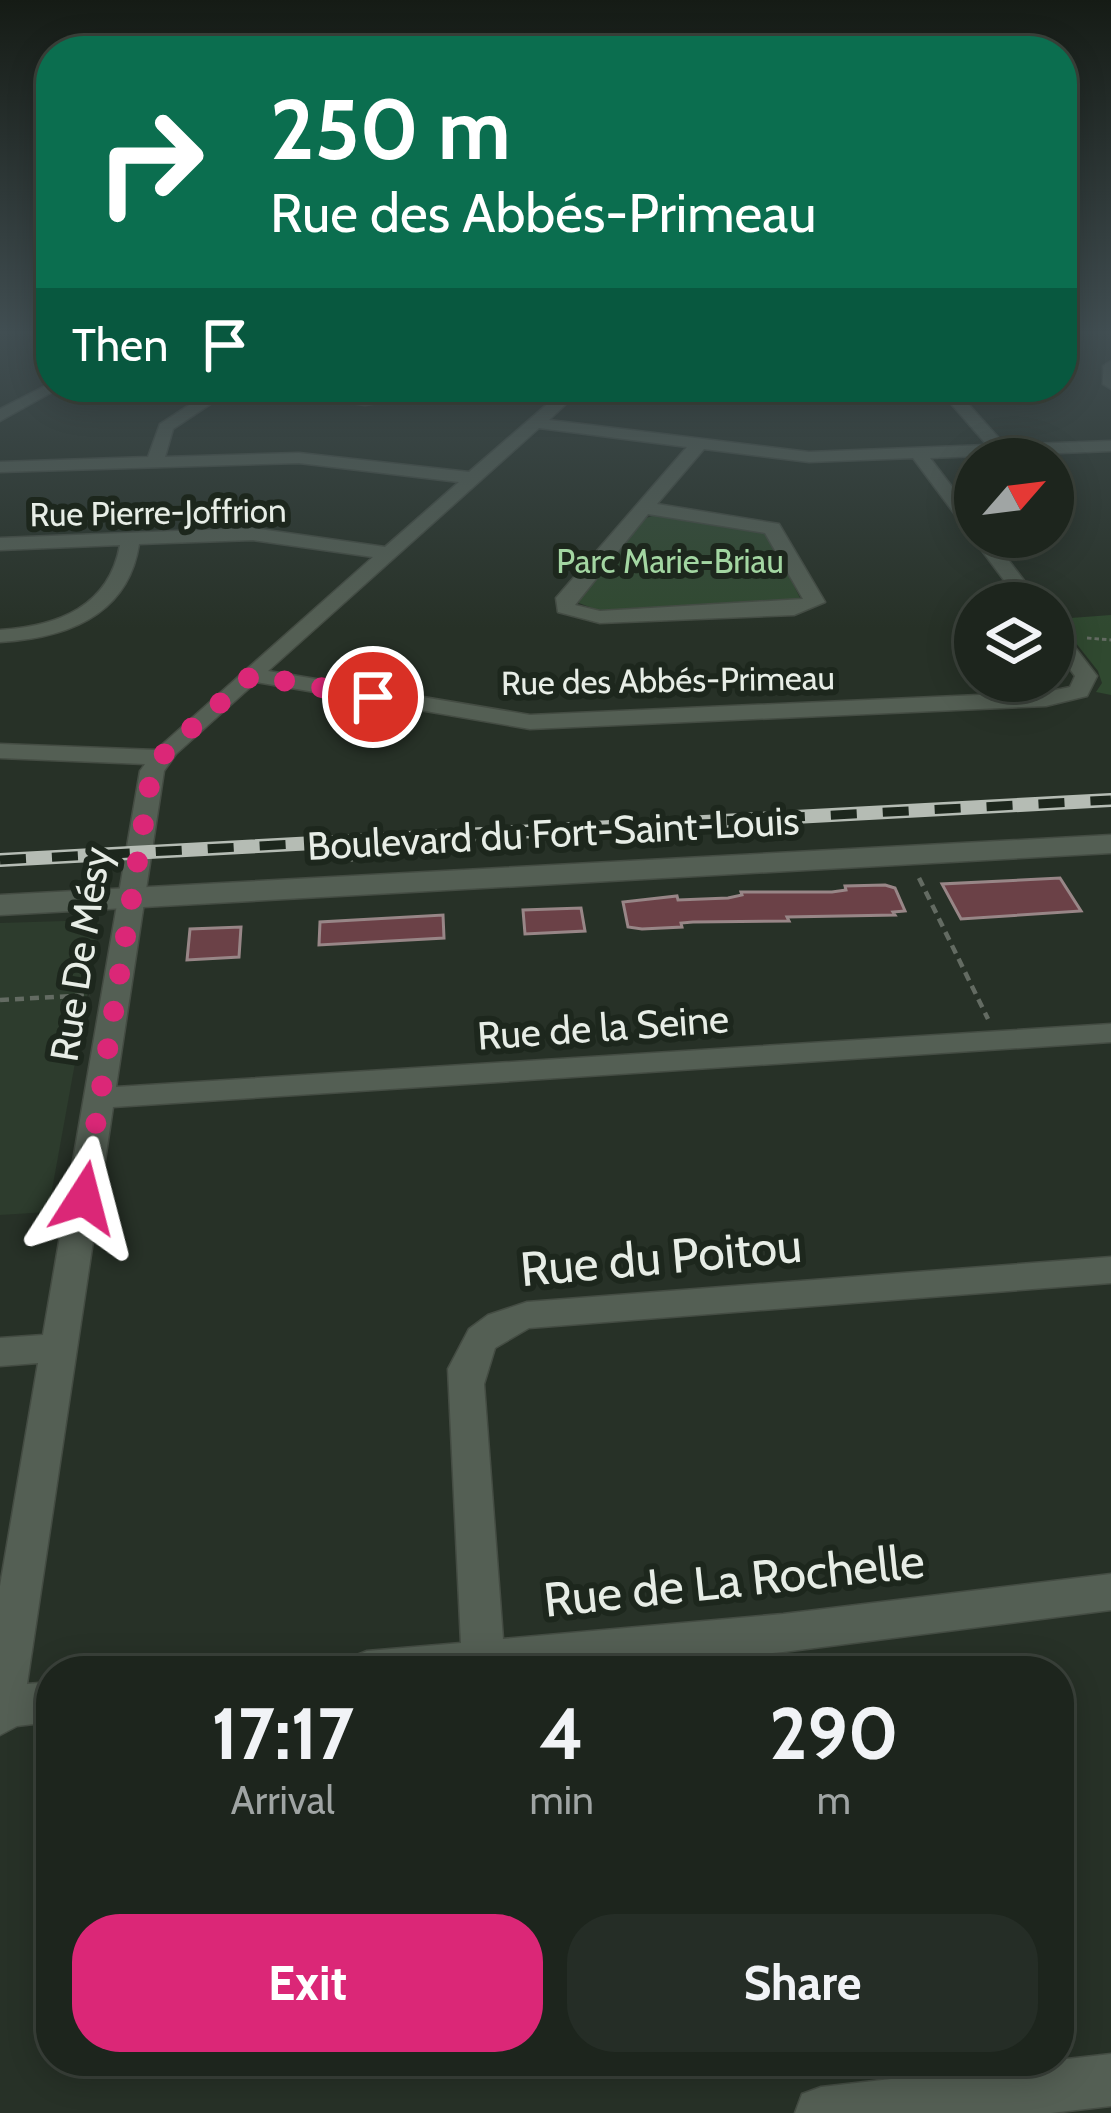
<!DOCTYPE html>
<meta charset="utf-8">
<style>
:root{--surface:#1d251d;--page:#252d26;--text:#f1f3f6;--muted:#a0a5a4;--line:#3b423b;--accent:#db2777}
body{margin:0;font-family:Cabin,sans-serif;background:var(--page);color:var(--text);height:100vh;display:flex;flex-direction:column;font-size:45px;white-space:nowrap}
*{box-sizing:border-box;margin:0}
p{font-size:39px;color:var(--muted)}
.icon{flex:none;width:66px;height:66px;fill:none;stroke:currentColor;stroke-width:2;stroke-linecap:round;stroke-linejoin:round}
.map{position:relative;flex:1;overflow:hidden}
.panel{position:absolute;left:36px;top:1656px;width:1038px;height:420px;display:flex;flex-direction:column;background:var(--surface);border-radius:48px;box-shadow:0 6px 30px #0003,0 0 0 3px var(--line)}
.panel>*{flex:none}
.guide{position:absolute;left:36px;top:36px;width:1041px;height:366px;border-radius:48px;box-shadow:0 6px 30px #0003,0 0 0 3px var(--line);background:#0b6e4f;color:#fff;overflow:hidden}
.needle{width:78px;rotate:62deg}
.controls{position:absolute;left:954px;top:438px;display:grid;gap:24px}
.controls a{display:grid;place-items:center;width:120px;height:120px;border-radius:50%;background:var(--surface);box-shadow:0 6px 30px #0003,0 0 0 3px var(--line);font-size:60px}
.pin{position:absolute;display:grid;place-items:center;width:102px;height:102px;color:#fff;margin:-51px;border:6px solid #fff;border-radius:50%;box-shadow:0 3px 12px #0007}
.me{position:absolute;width:132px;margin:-66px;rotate:9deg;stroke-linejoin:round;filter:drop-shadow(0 0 9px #0008)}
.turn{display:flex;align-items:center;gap:42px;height:252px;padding:0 36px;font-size:54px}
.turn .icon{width:156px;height:156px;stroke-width:2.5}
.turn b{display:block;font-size:84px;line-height:102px}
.then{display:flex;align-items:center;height:114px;padding:0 36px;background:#0003;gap:24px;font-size:45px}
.eta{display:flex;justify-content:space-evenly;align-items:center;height:204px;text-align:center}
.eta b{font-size:72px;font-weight:700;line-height:84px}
.action{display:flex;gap:24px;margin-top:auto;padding:24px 36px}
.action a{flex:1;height:138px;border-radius:48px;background:var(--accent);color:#fff;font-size:48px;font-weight:700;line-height:138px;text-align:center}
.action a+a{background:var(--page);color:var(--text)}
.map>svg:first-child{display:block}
.built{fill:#2d3c2d}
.green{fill:#304930}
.building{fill:#6b4147;stroke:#988687;stroke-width:3}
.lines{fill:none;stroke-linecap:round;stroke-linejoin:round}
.minor-casing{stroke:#444c43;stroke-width:3}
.tertiary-casing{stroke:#444c43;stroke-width:3}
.path-far1{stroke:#636b62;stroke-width:3;stroke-dasharray:4.5 3;stroke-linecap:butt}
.path{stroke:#636b62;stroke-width:4.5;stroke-dasharray:9 6;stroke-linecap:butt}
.minor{fill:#545f54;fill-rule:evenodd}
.tertiary{fill:#545f54;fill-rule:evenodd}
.rail-casing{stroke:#b5bcb4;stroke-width:14}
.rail{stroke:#1d271d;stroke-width:9;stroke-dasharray:26;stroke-linecap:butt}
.route{stroke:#db2777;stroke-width:21;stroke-dasharray:0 37.8}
.labels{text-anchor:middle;stroke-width:12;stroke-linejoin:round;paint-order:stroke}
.far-street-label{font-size:33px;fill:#e7ede6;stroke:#1d271d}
.far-park-label{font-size:33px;fill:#a3d6a2;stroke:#1d271d}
.street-label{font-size:39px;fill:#e7ede6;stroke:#1d271d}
.near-street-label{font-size:48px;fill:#e7ede6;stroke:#1d271d}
</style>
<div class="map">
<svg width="1111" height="2113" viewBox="0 0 1111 2113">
<rect width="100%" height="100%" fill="#273127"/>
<path class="built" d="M96,920L100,925L48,1212L0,1215V923Z"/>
<g class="green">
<path d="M659,514L744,526L768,534L801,600L602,612L579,603L577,599L646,518Z"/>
<path d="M1111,615V695L1096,692L1102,683L1098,671L1057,619Z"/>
</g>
<g class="building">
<path d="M1060,878L1081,911L961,919L942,884Z"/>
<path d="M885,885L895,888L905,911L893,912L895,915L787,917L789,921L693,922L681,923L682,927L642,929L628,927L623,902L677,896L678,900L728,898L742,895L741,892H832L846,890L845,886Z"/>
<path d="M581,908L585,931L525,934L523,910Z"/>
<path d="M443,915L444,938L319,945L320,922Z"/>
<path d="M241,927L239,957L187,960L190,929Z"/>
</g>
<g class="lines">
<g class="minor-casing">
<g id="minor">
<path d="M1111,361V389L1103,384V366Z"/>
<path d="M51,383V387H61L0,421V409Z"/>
<path d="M217,387H236L173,429L165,457L299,453L469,472L567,387H584L549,420L809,452L987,445L946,398L822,402L768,387L822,392L953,387L1005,445L1111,441V451L930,458L975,517V537H991L1041,603H1021L913,458L809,462L704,449L657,504L779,524L825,602L794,615L600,623L558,612L556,598L687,447L539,428L268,671L530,715L1046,692L1070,687L1075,676L1053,646V626L1060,628L1097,676L1087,696L1046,706L530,729L256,682L176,754L164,771L116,1087L1111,1024V1042L113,1107L27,1684L51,1682V1722L17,1726L0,1735V1586L38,1363L0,1366V1338L43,1335L140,771L145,764L0,758V744L156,750L373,557L253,540L139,544C128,616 66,638 0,642V630C58,626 109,607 120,545L0,550V538L253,528L385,547L459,482L299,463L0,472V462L148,457L160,424ZM648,514L765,533L803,599L600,611L575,605Z"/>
<path d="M245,387L365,395L409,387L389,401L365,405Z"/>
<path d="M1111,1257V1283L529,1328L495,1348L484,1384L503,1639L783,1614L1111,1574V1610L783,1652L578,1671H345L352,1657L367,1651L461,1643L448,1369L469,1329L488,1315L527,1302Z"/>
<path d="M1111,2054V2106L1051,2113H795L802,2094L821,2087Z"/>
</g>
</g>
<g class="tertiary-casing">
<path id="tertiary" d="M1111,835V853L0,915V895Z"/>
</g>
<path class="path-far1" d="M1087,638L1111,640"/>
<g class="path">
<path d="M344,860L386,858"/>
<path d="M919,878L988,1019"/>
<path d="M0,1000L90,995"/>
</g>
<use href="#minor" class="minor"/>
<use href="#tertiary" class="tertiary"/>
<g class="rail-casing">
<path id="rail" d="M0,860L1111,800"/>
</g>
<use href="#rail" class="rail"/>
</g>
<linearGradient id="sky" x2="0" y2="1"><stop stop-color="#151b15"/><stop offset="0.53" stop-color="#414e52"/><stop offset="1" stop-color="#414e52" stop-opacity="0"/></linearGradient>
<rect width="1111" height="628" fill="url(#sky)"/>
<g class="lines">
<path class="route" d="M84,1198L152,770L168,749L252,675L373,697"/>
</g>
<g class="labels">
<g class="far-street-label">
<text transform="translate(158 512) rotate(-1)" y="12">Rue Pierre-Joffrion</text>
<text transform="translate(668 680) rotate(-1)" y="12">Rue des Abbés-Primeau</text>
</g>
<g class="far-park-label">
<text x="670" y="573">Parc Marie-Briau</text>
</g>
<g class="street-label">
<text transform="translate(553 833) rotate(-3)" y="14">Boulevard du Fort-Saint-Louis</text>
<text transform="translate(80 954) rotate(-81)" y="14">Rue De Mésy</text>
<text transform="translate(603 1027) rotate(-4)" y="14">Rue de la Seine</text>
</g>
<g class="near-street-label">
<text transform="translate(661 1257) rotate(-5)" y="17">Rue du Poitou</text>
<text transform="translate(734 1580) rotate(-6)" y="17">Rue de La Rochelle</text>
</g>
</g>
</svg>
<div class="controls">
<a><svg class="needle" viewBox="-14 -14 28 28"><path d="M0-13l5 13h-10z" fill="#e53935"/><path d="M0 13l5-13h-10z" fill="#a0a5a4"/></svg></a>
<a><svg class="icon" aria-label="layers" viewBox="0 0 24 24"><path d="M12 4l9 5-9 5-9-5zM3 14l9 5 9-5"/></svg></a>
</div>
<div class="pin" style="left:373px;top:697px;background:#d93025"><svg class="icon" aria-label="arrive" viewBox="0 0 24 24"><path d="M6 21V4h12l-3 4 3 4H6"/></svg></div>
<svg class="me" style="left:84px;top:1198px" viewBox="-20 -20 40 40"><path d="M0-17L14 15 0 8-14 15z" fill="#db2777" stroke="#fff" stroke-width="4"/></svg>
<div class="guide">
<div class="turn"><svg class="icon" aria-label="right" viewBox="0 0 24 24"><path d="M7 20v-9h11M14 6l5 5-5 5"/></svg><div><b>250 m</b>Rue des Abbés-Primeau</div></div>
<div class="then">Then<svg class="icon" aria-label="arrive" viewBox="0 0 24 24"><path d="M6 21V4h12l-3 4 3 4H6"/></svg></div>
</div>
<section class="panel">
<div class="eta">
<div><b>17:17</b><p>Arrival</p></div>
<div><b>4</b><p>min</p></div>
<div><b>290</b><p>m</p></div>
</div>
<div class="action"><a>Exit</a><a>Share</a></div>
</section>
</div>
